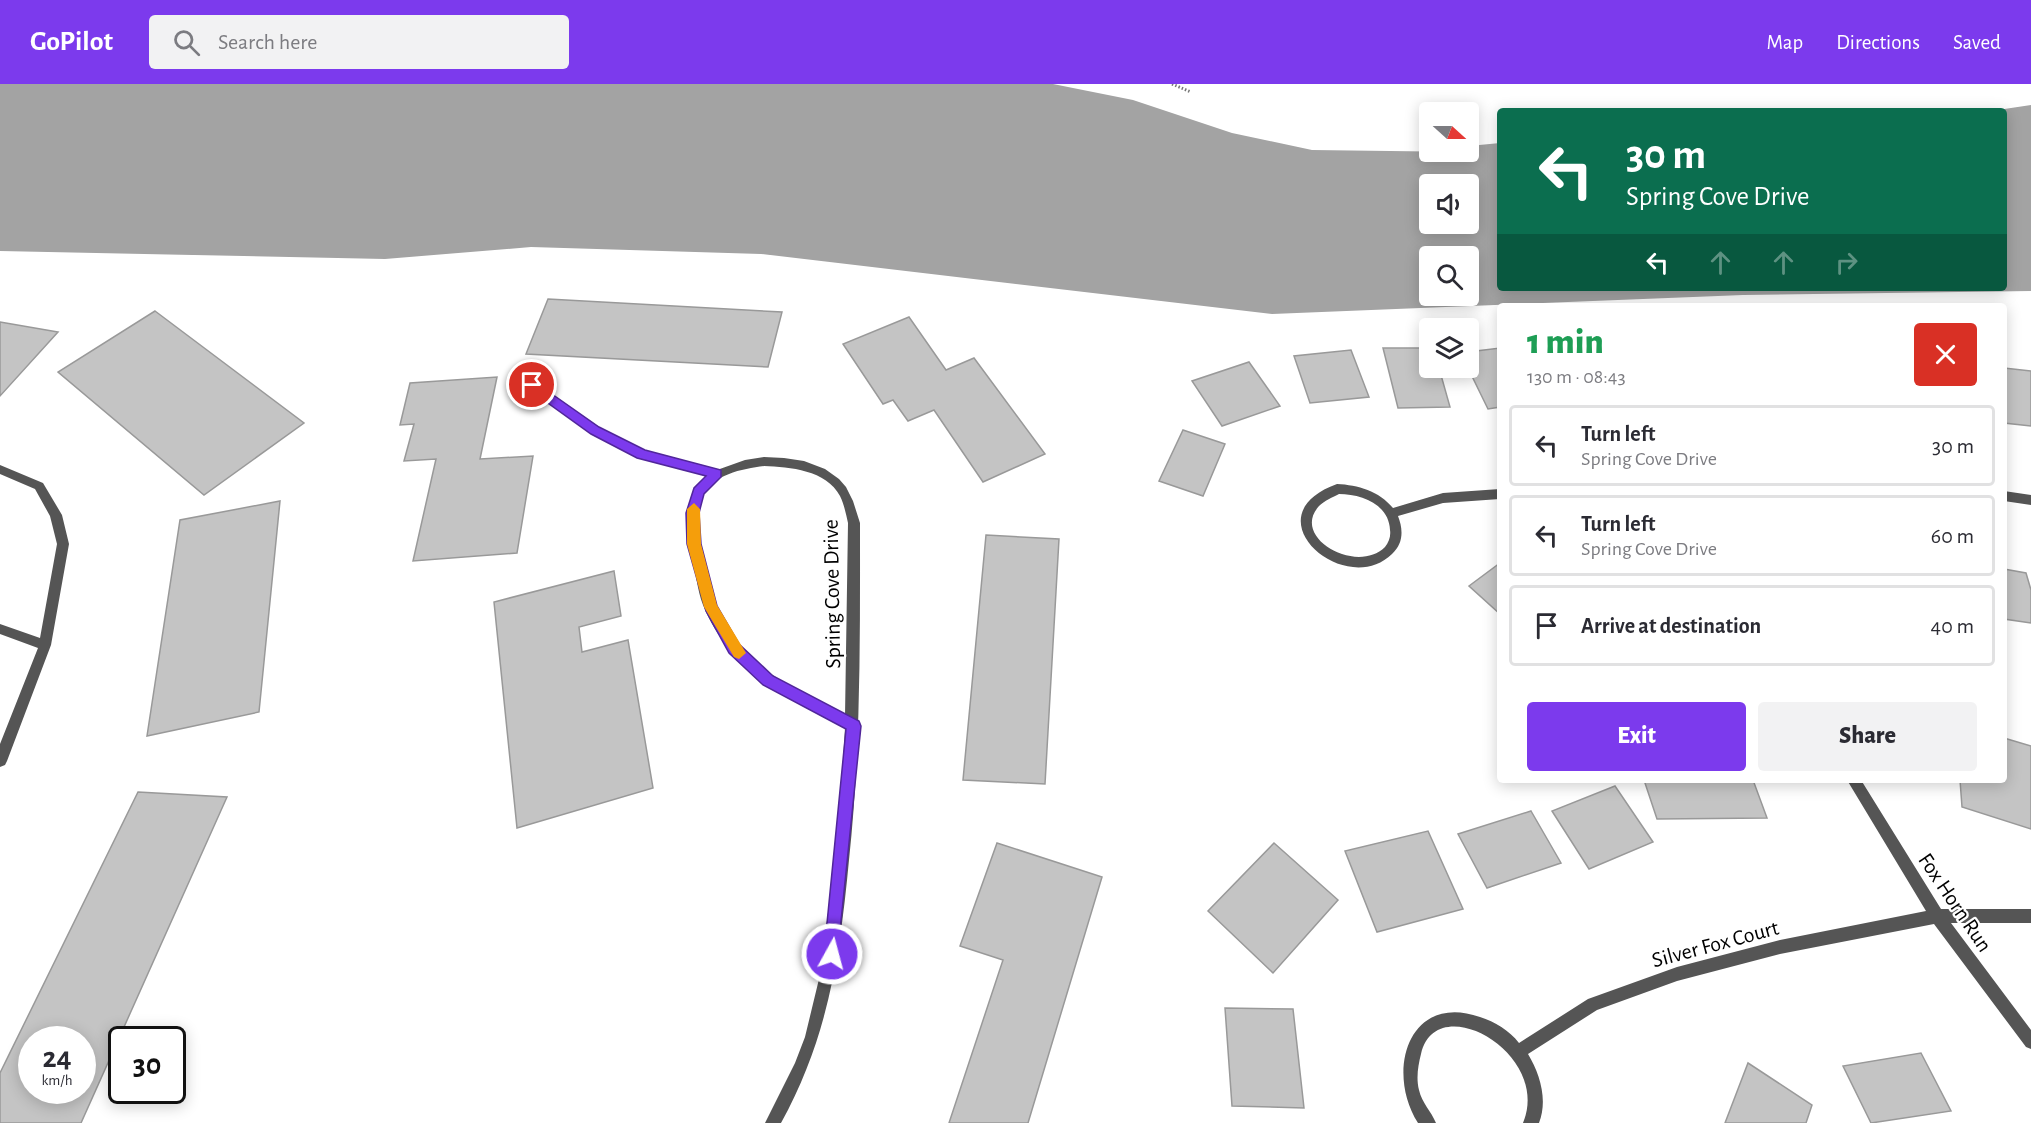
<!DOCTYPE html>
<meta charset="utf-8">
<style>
:root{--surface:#fff;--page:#f2f2f3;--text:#2b2b33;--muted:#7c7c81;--line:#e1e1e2;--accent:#7c3aed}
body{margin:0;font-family:"Alegreya Sans",sans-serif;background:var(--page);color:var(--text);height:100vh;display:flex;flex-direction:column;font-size:22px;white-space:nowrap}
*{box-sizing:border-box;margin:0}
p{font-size:20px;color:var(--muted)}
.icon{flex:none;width:33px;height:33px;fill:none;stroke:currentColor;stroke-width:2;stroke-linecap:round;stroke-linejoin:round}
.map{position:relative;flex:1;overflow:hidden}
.details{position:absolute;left:1497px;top:219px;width:510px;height:480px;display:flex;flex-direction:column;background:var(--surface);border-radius:6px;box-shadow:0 3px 15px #0003}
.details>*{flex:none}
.hud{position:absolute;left:1497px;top:24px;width:510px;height:183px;border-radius:6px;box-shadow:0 3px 15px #0003;background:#0b6e4f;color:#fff;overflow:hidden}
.needle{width:39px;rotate:111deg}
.controls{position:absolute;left:1419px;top:18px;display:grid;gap:12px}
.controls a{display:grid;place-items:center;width:60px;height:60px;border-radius:6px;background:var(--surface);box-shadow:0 3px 15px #0003;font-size:30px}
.speed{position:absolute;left:18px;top:942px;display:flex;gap:12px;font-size:30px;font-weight:700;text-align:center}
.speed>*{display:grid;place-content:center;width:78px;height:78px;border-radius:50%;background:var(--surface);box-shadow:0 3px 15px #0003;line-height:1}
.speed small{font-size:15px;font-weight:400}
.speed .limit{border:3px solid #111;border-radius:9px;background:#fff;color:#111}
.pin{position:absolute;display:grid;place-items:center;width:51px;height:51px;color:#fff;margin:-26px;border:3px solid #fff;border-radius:50%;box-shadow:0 2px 6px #0007}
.me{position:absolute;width:66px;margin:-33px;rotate:7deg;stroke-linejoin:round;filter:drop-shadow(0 0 4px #0008)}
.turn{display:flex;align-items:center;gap:21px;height:126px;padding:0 30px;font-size:27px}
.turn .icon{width:78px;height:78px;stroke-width:2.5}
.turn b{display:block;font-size:42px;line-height:51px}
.lanes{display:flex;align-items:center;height:57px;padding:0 30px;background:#0003;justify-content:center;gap:30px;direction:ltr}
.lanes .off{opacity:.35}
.round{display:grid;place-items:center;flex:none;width:63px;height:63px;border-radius:6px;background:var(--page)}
.head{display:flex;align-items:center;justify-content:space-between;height:102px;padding:0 30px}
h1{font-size:36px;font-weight:800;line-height:45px;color:#1e9e55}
.primary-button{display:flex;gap:12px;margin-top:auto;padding:12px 30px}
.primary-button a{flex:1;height:69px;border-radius:6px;background:var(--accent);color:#fff;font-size:24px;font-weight:800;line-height:69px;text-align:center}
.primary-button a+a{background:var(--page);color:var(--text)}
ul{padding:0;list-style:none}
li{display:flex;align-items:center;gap:18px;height:81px;margin:0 12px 9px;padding:0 18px;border:3px solid var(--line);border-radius:6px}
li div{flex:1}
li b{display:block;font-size:22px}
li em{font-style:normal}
header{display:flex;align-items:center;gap:36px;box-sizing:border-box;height:84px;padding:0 30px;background:var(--accent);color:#fff}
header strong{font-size:28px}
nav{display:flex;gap:33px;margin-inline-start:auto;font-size:21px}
.search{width:420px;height:54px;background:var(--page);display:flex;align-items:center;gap:15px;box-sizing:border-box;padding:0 21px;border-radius:6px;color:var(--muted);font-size:22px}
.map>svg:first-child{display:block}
.water{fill:#a3a3a3;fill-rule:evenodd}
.building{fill:#c4c4c4;stroke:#999;stroke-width:1.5;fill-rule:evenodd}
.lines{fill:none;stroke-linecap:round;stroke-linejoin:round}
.path{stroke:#777;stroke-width:3;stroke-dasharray:1.5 2;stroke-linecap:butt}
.minor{fill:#555;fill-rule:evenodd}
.route{fill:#7c3aed;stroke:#51269a;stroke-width:1.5}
.slow{fill:#f59e0b}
.labels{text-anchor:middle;stroke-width:4.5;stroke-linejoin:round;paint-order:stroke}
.street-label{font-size:22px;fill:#000;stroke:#fff}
</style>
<header>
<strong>GoPilot</strong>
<div class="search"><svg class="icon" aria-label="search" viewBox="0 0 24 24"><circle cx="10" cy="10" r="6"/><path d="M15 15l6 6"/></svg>Search here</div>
<nav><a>Map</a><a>Directions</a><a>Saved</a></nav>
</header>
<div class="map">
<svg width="2031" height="1039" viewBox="0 0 2031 1039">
<rect width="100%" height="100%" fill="#fff"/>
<path class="water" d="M0,0H1053L1133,16L1232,49L1312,66L1468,68L1469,62L1500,59V204H2004V27H1991L2031,21V207L1743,211L1272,230L761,170L531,163L385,175L0,167ZM1430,100H1468V140H1430ZM1430,172H1468V212H1430Z"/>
<g class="building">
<path d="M548,215L782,228L768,283L526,270Z"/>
<path d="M155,227L304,339L204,411L58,288Z"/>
<path d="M909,233L946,286L974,274L1045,370L983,398L934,326L908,337L893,316L883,320L843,260Z"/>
<path d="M0,238L58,248L0,312Z"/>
<path d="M1383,264H1430V284H1439L1450,323L1398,324Z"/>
<path d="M1500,264V323L1488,325L1468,284V268Z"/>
<path d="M1351,266L1369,313L1310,319L1294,272Z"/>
<path d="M1249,278L1280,322L1222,342L1192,297Z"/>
<path d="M2004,284L2031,287V342L2004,339Z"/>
<path d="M497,293L480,375L533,372L517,469L413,477L436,375L404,377L414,340L400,341L410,299Z"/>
<path d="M1183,346L1225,360L1203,412L1159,397Z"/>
<path d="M280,417L259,628L147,652L180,436Z"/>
<path d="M986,451L1059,455L1045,700L963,696Z"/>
<path d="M1500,479V530L1469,502Z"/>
<path d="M2004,485L2026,489L2031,506V539L2004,535Z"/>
<path d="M614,487L621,532L579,543L582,568L628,556L653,704L517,744L494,518Z"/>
<path d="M2004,654L2031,662V745L1962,723L1960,696H2004Z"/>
<path d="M1644,696H1753L1767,734L1657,735Z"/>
<path d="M1615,702L1653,758L1589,785L1552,727Z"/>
<path d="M138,708L227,713L81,1039H0V989ZM32,956H82V1006H32Z"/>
<path d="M1531,727L1561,779L1487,804L1458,750Z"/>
<path d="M1428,747L1463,825L1377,848L1345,767Z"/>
<path d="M997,759L1102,793L1028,1039H949L1003,876L960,862Z"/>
<path d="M1274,759L1338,816L1273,889L1208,827Z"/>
<path d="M1225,924L1293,925L1304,1024L1232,1022Z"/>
<path d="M1921,969L1951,1027L1871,1039L1843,982Z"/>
<path d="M1748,979L1812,1021L1806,1039H1725Z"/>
</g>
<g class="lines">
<path class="path" d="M1172,0L1191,8"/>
<g class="minor">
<path d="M532,297L599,343L644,366L717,386L745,376L764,373L784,374L804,377L825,385L839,395L846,403L853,417L860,439C860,552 861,664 849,776C840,871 828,954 781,1039H765L795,979L805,953L819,895L838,756L845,644C787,614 729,586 703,521C697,506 696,488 692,472C684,440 683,417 707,392L637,373L591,349L528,304L527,301ZM764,382C790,383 826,386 840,412C844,420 846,430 848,439L845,632C808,612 767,594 739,561C730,549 721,536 716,522C706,500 692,435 702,414C712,390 742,385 764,382Z"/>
<path d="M0,381L43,399L62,431L69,460L51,561L7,677L5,681L0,683V660L38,564L0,550V540L40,554L57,460L50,432L35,405L0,390Z"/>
<path d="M1337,400C1358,401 1379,407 1393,424L1443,409L1500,405V415L1443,419L1398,432C1403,445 1404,459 1392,470C1345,516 1248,432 1337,400ZM1339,410C1361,410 1389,420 1390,446C1391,452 1389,458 1385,463C1357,491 1290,454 1319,422C1324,417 1333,413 1339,410Z"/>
<path d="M2004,407L2031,411V421L2004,417Z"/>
<path d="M1847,696H1861L1941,825H2031V839H1951L2031,946V965L2026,963L1934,840L1780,870L1677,897L1597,926L1528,970C1540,990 1548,1016 1539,1039H1523C1552,969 1436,904 1421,970C1418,982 1416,994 1419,1006C1422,1019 1431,1027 1436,1039H1418C1385,987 1409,908 1480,933C1495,938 1509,946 1519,959L1588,915L1677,883L1780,856L1926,827Z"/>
</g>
</g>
<path class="route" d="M532,296L599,343L645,366L721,386V393L704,410L699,429L701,460L717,522L739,560L773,592L859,637L861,642L837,876L832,879L826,876L824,870L846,645L763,601L729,569L706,527L687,460L686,429L694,404L706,392L637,374L591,350L527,304L526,301Z"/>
<path class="slow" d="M694,419L700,425L701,460L717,521L746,569L739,575L734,573L704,523L687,460V425Z"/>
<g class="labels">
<g class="street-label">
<text transform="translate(831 510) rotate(-91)" y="8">Spring Cove Drive</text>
<text transform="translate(1956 818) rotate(56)" y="8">Fox Horn Run</text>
<text transform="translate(1715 859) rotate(-15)" y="8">Silver Fox Court</text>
</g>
</g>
</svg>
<div class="controls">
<a><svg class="needle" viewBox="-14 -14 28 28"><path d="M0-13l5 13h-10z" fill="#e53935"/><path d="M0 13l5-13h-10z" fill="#7c7c81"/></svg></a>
<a><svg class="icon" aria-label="sound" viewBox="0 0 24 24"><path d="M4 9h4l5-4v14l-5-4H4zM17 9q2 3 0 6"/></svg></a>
<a><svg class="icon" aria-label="search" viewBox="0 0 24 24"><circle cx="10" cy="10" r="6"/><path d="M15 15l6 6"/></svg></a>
<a><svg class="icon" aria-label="layers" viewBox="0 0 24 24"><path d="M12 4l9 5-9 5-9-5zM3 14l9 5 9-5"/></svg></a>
</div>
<div class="speed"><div>24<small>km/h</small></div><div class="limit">30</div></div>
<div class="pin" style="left:532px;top:301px;background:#d93025"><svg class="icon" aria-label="arrive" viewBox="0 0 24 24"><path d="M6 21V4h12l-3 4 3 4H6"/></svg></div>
<svg class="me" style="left:832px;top:870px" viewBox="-20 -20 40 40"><circle r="17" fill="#7c3aed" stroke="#fff" stroke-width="3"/><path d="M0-11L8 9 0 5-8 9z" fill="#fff"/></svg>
<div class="hud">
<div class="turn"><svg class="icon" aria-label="left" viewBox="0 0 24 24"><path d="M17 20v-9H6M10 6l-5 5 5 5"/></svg><div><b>30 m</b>Spring Cove Drive</div></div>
<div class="lanes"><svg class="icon" aria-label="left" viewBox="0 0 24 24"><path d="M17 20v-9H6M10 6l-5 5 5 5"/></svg><svg class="icon off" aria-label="ahead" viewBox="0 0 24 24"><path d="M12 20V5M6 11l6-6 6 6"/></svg><svg class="icon off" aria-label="ahead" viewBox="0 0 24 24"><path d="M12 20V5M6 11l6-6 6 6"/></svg><svg class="icon off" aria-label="right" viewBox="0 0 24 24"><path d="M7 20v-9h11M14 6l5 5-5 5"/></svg></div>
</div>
<section class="details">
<div class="head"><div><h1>1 min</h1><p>130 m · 08:43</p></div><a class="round" style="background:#d93025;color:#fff"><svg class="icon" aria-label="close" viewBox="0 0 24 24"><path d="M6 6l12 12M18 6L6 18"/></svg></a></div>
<ul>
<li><svg class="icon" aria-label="left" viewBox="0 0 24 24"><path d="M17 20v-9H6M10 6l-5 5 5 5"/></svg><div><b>Turn left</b><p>Spring Cove Drive</p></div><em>30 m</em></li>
<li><svg class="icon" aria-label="left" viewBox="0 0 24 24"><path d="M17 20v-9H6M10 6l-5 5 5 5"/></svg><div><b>Turn left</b><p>Spring Cove Drive</p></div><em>60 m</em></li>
<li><svg class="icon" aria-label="arrive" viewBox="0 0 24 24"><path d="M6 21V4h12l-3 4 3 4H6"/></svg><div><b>Arrive at destination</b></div><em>40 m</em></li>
</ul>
<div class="primary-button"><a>Exit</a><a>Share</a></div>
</section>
</div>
